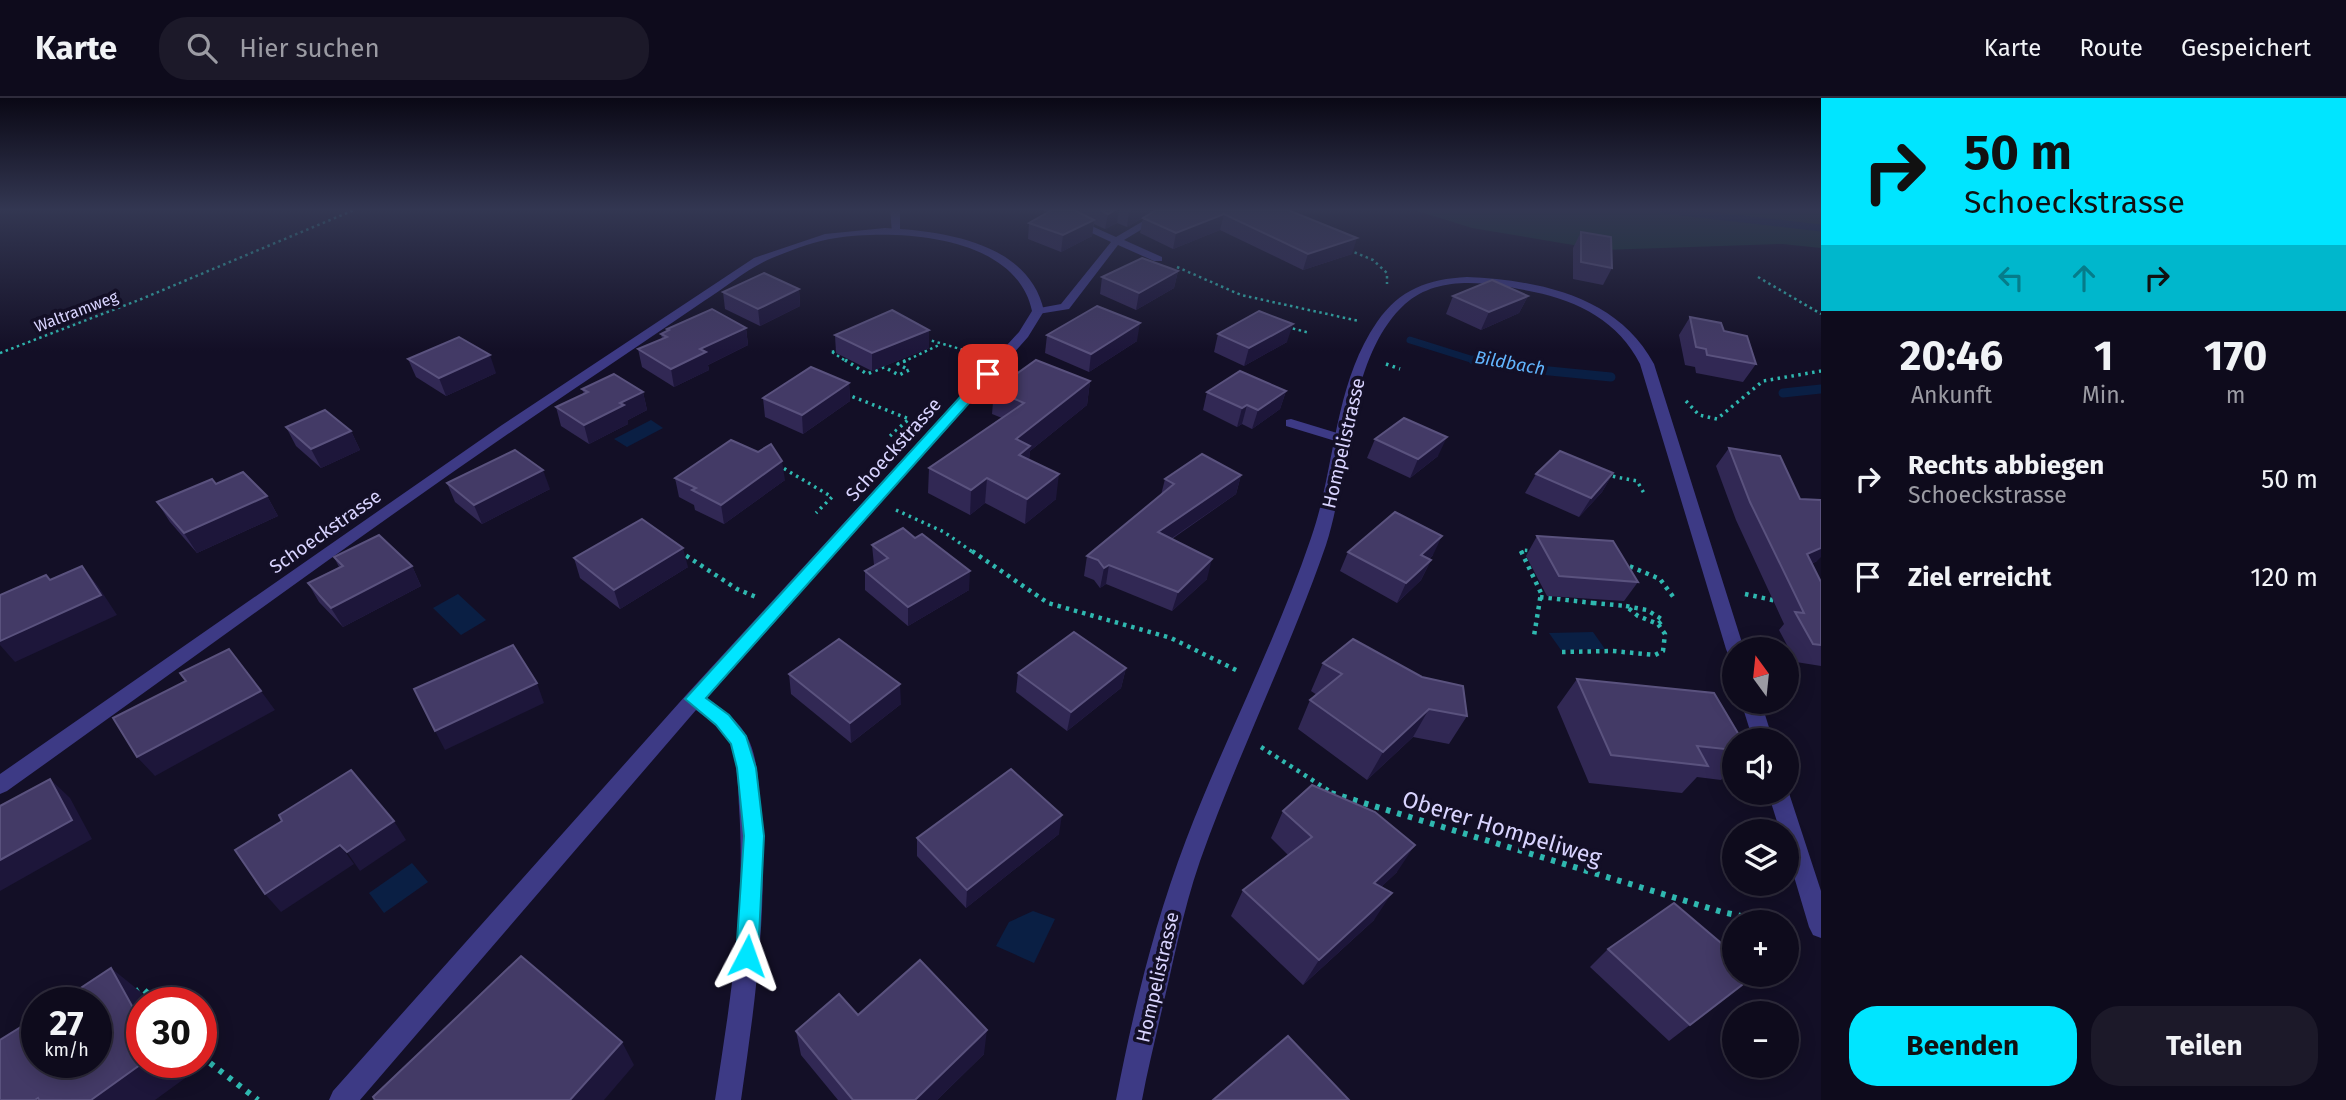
<!DOCTYPE html>
<html lang="de">
<meta charset="utf-8">
<style>
:root{--surface:#0e0b1c;--page:#1c1929;--text:#f1f3f6;--muted:#9b9ba3;--line:#2e2b3b;--accent:#00e5ff}
body{margin:0;font-family:"Fira Sans",sans-serif;background:var(--page);color:var(--text);height:100vh;display:flex;flex-direction:column;font-size:26px;white-space:nowrap}
*{box-sizing:border-box;margin:0}
p{font-size:23px;color:var(--muted)}
.icon{flex:none;width:38px;height:38px;fill:none;stroke:currentColor;stroke-width:2;stroke-linecap:round;stroke-linejoin:round}
.map{position:relative;flex:1;overflow:hidden}
.details{display:flex;flex-direction:column;background:var(--surface);width:525px}
.details>*{flex:none}
.top-card{background:#00e5ff;color:#111;overflow:hidden}
.needle{width:46px;rotate:345deg}
.fabs{position:absolute;left:1722px;top:539px;display:grid;gap:14px}
.fabs a{display:grid;place-items:center;width:77px;height:77px;border-radius:50%;background:var(--surface);box-shadow:0 4px 18px #0003,0 0 0 2px var(--line);font-size:35px}
.speed{position:absolute;left:21px;top:889px;display:flex;gap:14px;font-size:35px;font-weight:700;text-align:center}
.speed>*{display:grid;place-content:center;width:91px;height:91px;border-radius:50%;background:var(--surface);box-shadow:0 4px 18px #0003,0 0 0 2px var(--line);line-height:1}
.speed small{font-size:18px;font-weight:400}
.speed .limit{border:10px solid #d22;background:#fff;color:#111}
.pin{position:absolute;display:grid;place-items:center;width:60px;height:60px;color:#fff;margin:-30px;border-radius:14px;box-shadow:0 4px 10px #0006}
.me{position:absolute;width:77px;margin:-38px;rotate:4deg;stroke-linejoin:round;filter:drop-shadow(0 0 5px #0008)}
.turn{display:flex;align-items:center;gap:24px;height:147px;padding:0 28px;font-size:32px}
.turn .icon{width:91px;height:91px;stroke-width:2.5}
.turn b{display:block;font-size:49px;line-height:60px}
.lanes{display:flex;align-items:center;height:66px;padding:0 28px;background:#0003;justify-content:center;gap:35px;direction:ltr}
.lanes .off{opacity:.35}
.eta{display:flex;justify-content:space-evenly;align-items:center;height:119px;text-align:center}
.eta b{font-size:42px;font-weight:700;line-height:49px}
.action{display:flex;gap:14px;margin-top:auto;padding:14px 28px}
.action a{flex:1;height:80px;border-radius:28px;background:var(--accent);color:#111;font-size:28px;font-weight:700;line-height:80px;text-align:center}
.action a+a{background:var(--page);color:var(--text)}
ul{padding:0;list-style:none}
li{display:flex;align-items:center;gap:21px;height:98px;padding:0 28px}
li div{flex:1}
li b{display:block;font-size:26px}
li em{font-style:normal}
header{display:flex;align-items:center;gap:42px;box-sizing:border-box;height:98px;padding:0 35px;background:var(--surface);border-bottom:2px solid var(--line)}
header strong{font-size:33px}
nav{display:flex;gap:38px;margin-inline-start:auto;font-size:24px}
.search{width:490px;height:63px;background:var(--page);display:flex;align-items:center;gap:18px;box-sizing:border-box;padding:0 24px;border-radius:28px;color:var(--muted);font-size:26px}
main{display:flex;flex:1;min-height:0}
.map>svg:first-child{display:block}
.green{fill:#12302f}
.water{fill:#0a1f44}
.lines{fill:none;stroke-linecap:round;stroke-linejoin:round}
.stream-far1{stroke:#0a1f44;stroke-width:7}
.stream{stroke:#0a1f44;stroke-width:9}
.path-far3{stroke:#2fb8b0;stroke-width:2.5;stroke-dasharray:2.5 3.5;stroke-linecap:butt}
.path-far2{stroke:#2fb8b0;stroke-width:3.5;stroke-dasharray:2.5 4.5;stroke-linecap:butt}
.path-far1{stroke:#2fb8b0;stroke-width:4.5;stroke-dasharray:3.5 5;stroke-linecap:butt}
.path{stroke:#2fb8b0;stroke-width:6;stroke-dasharray:4.5 7;stroke-linecap:butt}
.lane{fill:#3d3a85;fill-rule:evenodd}
.street{fill:#3d3a85;fill-rule:evenodd}
.wall{fill:#312854}
.shaded-wall{fill:#1d163a}
.building{fill:#433a66;stroke:#5a527e;stroke-width:2}
.route{fill:#00e5ff;stroke:#0095a6;stroke-width:2}
.labels{text-anchor:middle;stroke-width:7;stroke-linejoin:round;paint-order:stroke}
.far-street-label{font-size:16px;fill:#d9d4ff;stroke:#130f26}
.far-water-label{font-size:18px;font-style:italic;fill:#62b6ff;stroke:#130f26}
.street-label{font-size:19px;fill:#d9d4ff;stroke:#130f26}
.near-street-label{font-size:23px;fill:#d9d4ff;stroke:#130f26}
</style>
<header>
<strong>Karte</strong>
<div class="search"><svg class="icon" aria-label="search" viewBox="0 0 24 24"><circle cx="10" cy="10" r="6"/><path d="M15 15l6 6"/></svg>Hier suchen</div>
<nav><a>Karte</a><a>Route</a><a>Gespeichert</a></nav>
</header>
<main>
<div class="map">
<svg width="1821" height="1002" viewBox="0 0 1821 1002">
<rect width="100%" height="100%" fill="#130f26"/>
<path class="green" d="M1414,112H1821V150L1782,146L1603,152L1472,130Z"/>
<g class="water">
<path d="M651,322L663,330L627,349L614,341Z"/>
<path d="M458,496L486,522L461,537L433,510Z"/>
<path d="M1593,534L1605,551L1561,552L1549,535Z"/>
<path d="M412,765L428,784L384,815L369,795Z"/>
<path d="M1033,813L1055,821L1034,865L996,848L1009,824Z"/>
</g>
<g class="lines">
<g class="stream-far1">
<path d="M1664,112L1821,130"/>
<path d="M1410,242L1480,264"/>
</g>
<g class="stream">
<path d="M1473,262L1509,269L1611,279"/>
<path d="M1783,295L1821,291"/>
</g>
<g class="path-far3">
<path d="M1349,152L1373,162L1387,175V186"/>
<path d="M1177,169L1241,197L1359,223"/>
<path d="M1758,179L1821,216"/>
<path d="M1287,229L1310,235"/>
<path d="M926,241L974,255L972,257"/>
<path d="M832,254L842,250"/>
<path d="M832,254L847,264"/>
<path d="M0,255L139,202L354,112"/>
<path d="M903,264L939,247"/>
</g>
<g class="path-far2">
<path d="M845,262L867,276L884,269L899,277L909,272L898,266L907,262"/>
<path d="M1386,266L1400,271"/>
<path d="M846,296L909,321L890,338"/>
<path d="M1686,303L1699,317L1717,321L1763,283L1821,273"/>
<path d="M778,367L832,399L816,415"/>
<path d="M1606,377L1637,383L1645,397"/>
<path d="M896,412L944,434L974,455"/>
<path d="M679,453L681,455"/>
<path d="M1522,455L1521,452L1534,453"/>
</g>
<g class="path-far1">
<path d="M679,453L737,491L756,499"/>
<path d="M972,453L1048,505L1171,540L1240,574"/>
<path d="M1521,453L1541,495L1534,538"/>
<path d="M1622,465L1660,481L1674,500"/>
<path d="M1745,496L1777,503"/>
<path d="M1540,499L1593,505L1590,501"/>
<path d="M1593,505L1626,508"/>
<path d="M1626,508L1647,512L1663,522L1658,526L1638,518Z"/>
<path d="M1562,554L1613,553L1655,557L1663,553L1665,536L1658,526"/>
<path d="M1261,649L1334,696"/>
</g>
<g class="path">
<path d="M1331,695L1722,814L1770,824"/>
<path d="M135,894L142,890L158,905"/>
<path d="M201,958L258,1002"/>
</g>
<g class="lane">
<path d="M890,112H900V136L892,134Z"/>
<path d="M1043,112H1056L1116,139L1162,112H1174L1124,142L1162,159V163H1154L1118,147L1069,211L1038,216L1034,215V211L1061,206L1111,144Z"/>
<path d="M1291,321L1347,338L1349,341L1342,345L1286,328V322Z"/>
</g>
<g class="street">
<path d="M885,130C945,133 1029,145 1044,213L1028,239L707,600C724,612 742,625 750,645C758,665 759,688 760,709C769,807 755,905 741,1002H715C730,905 746,808 739,709C738,689 738,664 730,645C724,631 708,621 696,612L360,1002H329L333,993L687,596L1019,234L1032,213C1016,137 898,131 836,140C814,143 792,152 772,160C748,170 726,189 704,203C660,233 616,263 571,293C380,422 195,559 7,693L0,696V676L502,327L754,160L825,136Z"/>
<path d="M1467,179C1538,182 1618,198 1654,266L1744,551H1734V558L1728,556L1726,551L1640,266C1619,224 1579,203 1534,194C1492,185 1440,175 1405,206C1346,260 1350,374 1326,447C1289,554 1238,656 1200,763C1182,815 1173,867 1160,920C1154,947 1147,974 1142,1002H1116C1133,914 1154,826 1186,742C1225,640 1276,543 1311,440C1336,369 1333,288 1377,224C1400,191 1428,181 1467,179Z"/>
<path d="M1741,604H1761L1773,642H1753Z"/>
<path d="M1787,689L1821,793V840L1813,837L1809,829L1787,755V733H1780L1768,695H1787Z"/>
</g>
</g>
<g class="wall">
<path d="M1052,112H1288L1352,156L1303,172L1220,132L1173,151L1140,135L1143,120L1127,129L1117,125L1105,131L1094,126L1092,138L1061,154L1028,141L1029,125Z"/>
<path d="M1581,134L1612,170L1603,187L1573,181V150Z"/>
<path d="M1178,173L1174,190L1136,212L1100,196L1102,179Z"/>
<path d="M799,191L800,208L760,228L725,211L723,194Z"/>
<path d="M1453,198H1528L1519,215L1481,232L1446,216Z"/>
<path d="M1690,219L1724,233L1756,266L1743,284L1696,275L1695,269L1685,267L1679,237Z"/>
<path d="M746,230L748,247L708,267L709,272L674,289L642,269L638,251L662,241L661,236L667,233V231Z"/>
<path d="M929,232V250L872,273L836,255L835,237Z"/>
<path d="M1218,236L1287,244L1244,268L1214,254Z"/>
<path d="M1047,237L1137,243L1089,274L1045,255Z"/>
<path d="M408,261L496,275L446,298L416,279Z"/>
<path d="M1090,283L1087,307L1030,353L1029,361L1056,401L1025,426L985,405L970,417L928,395L929,370L1002,320L992,316L994,292Z"/>
<path d="M849,285L850,303L803,336L765,319L763,300Z"/>
<path d="M582,291L643,294L647,312L628,322V326L589,346L561,328L556,309L584,296Z"/>
<path d="M1286,293L1280,311L1252,331L1242,326L1237,329L1203,312L1207,294Z"/>
<path d="M286,329L351,333L360,352L321,370L296,348Z"/>
<path d="M1375,341L1438,358L1410,380L1367,360Z"/>
<path d="M1729,350L1817,463L1811,466L1821,484V568L1796,564L1779,532L1784,526L1736,422L1716,368Z"/>
<path d="M1613,375L1602,394L1579,419L1525,395L1536,376Z"/>
<path d="M1241,377L1236,396L1172,441L1207,481L1172,513L1106,486L1100,490L1094,482L1084,478L1087,458L1161,397L1165,381Z"/>
<path d="M675,380L785,382L724,426L695,412L694,407L679,399Z"/>
<path d="M447,385L550,391L482,426L455,404Z"/>
<path d="M216,386L267,398L278,418L197,455L170,424L157,404Z"/>
<path d="M1537,438L1638,484L1624,503L1547,498L1526,458Z"/>
<path d="M872,447L969,492L908,528L865,492V473L874,467Z"/>
<path d="M1348,454L1433,457L1429,461L1431,462L1421,482L1397,505L1340,473Z"/>
<path d="M334,459L412,468L421,488L343,529L319,504L308,485L339,469Z"/>
<path d="M574,460L688,469L620,511L580,480Z"/>
<path d="M1323,565L1467,618L1449,646L1413,639L1367,682L1298,631L1310,602L1317,597L1311,593Z"/>
<path d="M1126,570L1121,590L1067,633L1016,594L1018,575Z"/>
<path d="M789,576L901,606L851,645L791,596Z"/>
<path d="M1577,581L1734,642V668L1721,682L1697,679L1682,695L1589,685L1557,609Z"/>
<path d="M1283,713L1397,774L1381,789L1374,822L1303,887L1231,818L1243,792L1288,757L1271,740Z"/>
<path d="M1059,736L966,810L917,758V740Z"/>
<path d="M1608,851L1755,877L1669,943L1590,869Z"/>
<path d="M858,917L984,956L937,1002H838L801,957L796,933Z"/>
</g>
<g class="shaded-wall">
<path d="M1115,112H1119L1117,125L1105,131L1108,116Z"/>
<path d="M1132,112H1156L1127,129L1129,114Z"/>
<path d="M1224,116L1220,132L1173,151L1176,135Z"/>
<path d="M1094,122L1092,138L1061,154L1063,137Z"/>
<path d="M1357,140L1352,156L1303,172L1308,156Z"/>
<path d="M1178,173L1174,190L1136,212L1139,195Z"/>
<path d="M799,191L800,208L760,228L758,211Z"/>
<path d="M1528,198L1519,215L1481,232L1489,214Z"/>
<path d="M1140,225L1137,243L1089,274L1091,256Z"/>
<path d="M1293,226L1287,244L1244,268L1249,250Z"/>
<path d="M746,230L748,247L708,267L709,272L674,289L671,271L700,251Z"/>
<path d="M929,232V250L872,273V255Z"/>
<path d="M490,257L496,275L446,298L439,280Z"/>
<path d="M1090,283L1087,307L1030,353L1028,373L1013,366L1016,341Z"/>
<path d="M849,285L850,303L803,336L802,317Z"/>
<path d="M1286,293L1280,311L1252,331L1258,312Z"/>
<path d="M643,294L647,312L628,322V326L589,346L584,327L620,305Z"/>
<path d="M1247,307L1242,326L1237,329L1242,310Z"/>
<path d="M351,333L360,352L321,370L311,351Z"/>
<path d="M1447,339L1438,358L1410,380L1418,361Z"/>
<path d="M782,363L785,382L724,426L721,407Z"/>
<path d="M543,372L550,391L482,426L474,407Z"/>
<path d="M1613,375L1602,394L1579,419L1591,400Z"/>
<path d="M1059,376L1056,401L1025,426L1027,401Z"/>
<path d="M1241,377L1236,396L1153,453L1158,434Z"/>
<path d="M987,380L985,405L970,417L971,392Z"/>
<path d="M267,398L278,418L197,455L184,435Z"/>
<path d="M1442,438L1433,457L1412,476L1421,457Z"/>
<path d="M683,450L688,469L620,511L614,492Z"/>
<path d="M1821,450V459L1817,463L1791,475L1807,456Z"/>
<path d="M1212,461L1207,481L1172,513L1178,494Z"/>
<path d="M1431,462L1421,482L1397,505L1406,485Z"/>
<path d="M1109,467L1106,486L1100,490L1104,470Z"/>
<path d="M82,468L98,488L117,517L15,564L0,547V543Z"/>
<path d="M412,468L421,488L343,529L331,510Z"/>
<path d="M970,473L969,492L908,528V509Z"/>
<path d="M1126,570L1121,590L1067,633L1071,614Z"/>
<path d="M537,585L544,605L445,652L435,633Z"/>
<path d="M900,586L901,606L851,645L850,625Z"/>
<path d="M261,593L275,612L155,678L137,659Z"/>
<path d="M1429,611L1413,639L1367,682L1383,654Z"/>
<path d="M50,681L70,700L92,741L0,793V762Z"/>
<path d="M1062,717L1059,736L966,810L967,792Z"/>
<path d="M394,723L406,742L360,773L347,754Z"/>
<path d="M340,747L354,766L281,814L265,796Z"/>
<path d="M1415,747L1397,774L1358,811L1374,785Z"/>
<path d="M1392,795L1374,822L1303,887L1319,862Z"/>
<path d="M111,870L142,895L147,905H142V926Z"/>
<path d="M987,932L984,956L937,1002H915Z"/>
<path d="M622,944L634,967L604,1002H570Z"/>
<path d="M144,964H180L188,978L155,1002H91Z"/>
</g>
<g class="building">
<path d="M1052,112H1074L1094,122L1063,137L1029,125Z"/>
<path d="M1100,112H1115L1108,116Z"/>
<path d="M1156,112H1288L1357,140L1308,156L1224,116L1176,135L1143,120Z"/>
<path d="M1581,134L1611,139L1612,170L1581,164Z"/>
<path d="M1142,160L1178,173L1139,195L1102,179Z"/>
<path d="M764,175L799,191L758,211L723,194Z"/>
<path d="M1492,182L1528,198L1489,214L1453,198Z"/>
<path d="M1097,208L1140,225L1091,256L1047,237Z"/>
<path d="M712,211L746,230L700,251L706,254L671,271L638,251L667,239L661,236L669,232L667,231Z"/>
<path d="M892,212L929,232L872,255L835,237Z"/>
<path d="M1259,213L1293,226L1249,250L1218,236Z"/>
<path d="M1690,219L1721,225L1724,233L1747,238L1756,266L1707,257L1706,251L1696,249Z"/>
<path d="M459,239L490,257L439,280L408,261Z"/>
<path d="M1036,262L1090,283L1016,341L1030,348L1019,357L1059,376L1027,401L987,380L971,392L929,370L1024,305L994,292Z"/>
<path d="M811,269L849,285L802,317L763,300Z"/>
<path d="M1240,273L1286,293L1258,312L1247,307L1242,310L1207,294Z"/>
<path d="M614,276L643,294L620,305L624,307L584,327L556,309L588,294L582,291Z"/>
<path d="M325,312L351,333L311,351L286,329Z"/>
<path d="M1404,320L1447,339L1418,361L1375,341Z"/>
<path d="M731,342L758,354L771,346L782,363L721,407L692,392L696,390L675,380Z"/>
<path d="M1729,350L1780,358L1800,401L1821,402V450L1807,456L1821,484V547L1813,546L1795,514L1804,515L1750,404Z"/>
<path d="M515,352L543,372L474,407L447,385Z"/>
<path d="M1560,353L1613,375L1591,400L1536,376Z"/>
<path d="M1202,356L1241,377L1158,434L1212,461L1178,494L1109,467L1104,470L1098,462L1087,458L1174,386L1165,381Z"/>
<path d="M243,374L267,398L184,435L157,404L212,381L216,386Z"/>
<path d="M1395,414L1442,438L1421,457L1431,462L1406,485L1348,454Z"/>
<path d="M642,421L683,450L614,492L574,460Z"/>
<path d="M903,430L915,440L922,436L970,473L908,509L865,473L888,460L872,447Z"/>
<path d="M379,437L412,468L331,510L308,485L343,468L334,459Z"/>
<path d="M1537,438L1613,443L1638,484L1559,478Z"/>
<path d="M82,468L101,497L0,543V497L46,477L50,482Z"/>
<path d="M1074,534L1126,570L1071,614L1018,575Z"/>
<path d="M839,541L900,586L850,625L789,576Z"/>
<path d="M1353,541L1422,579L1463,588L1467,618L1429,611L1383,654L1310,602L1342,576L1323,565Z"/>
<path d="M513,547L537,585L435,633L414,591Z"/>
<path d="M229,551L261,593L137,659L113,620L186,583L180,575Z"/>
<path d="M1577,581L1714,595L1742,642H1734V652L1697,648L1708,668L1611,657Z"/>
<path d="M1011,671L1062,717L967,792L917,740Z"/>
<path d="M351,672L394,723L347,754L340,747L265,796L235,752L282,723L279,717Z"/>
<path d="M50,681L72,722L0,762V708Z"/>
<path d="M1312,687L1375,714L1415,747L1374,785L1392,795L1319,862L1243,792L1312,739L1283,713Z"/>
<path d="M1674,805L1734,856V877H1755L1690,927L1608,851Z"/>
<path d="M521,858L622,944L570,1002H375L373,999Z"/>
<path d="M920,862L987,932L915,1002H853L796,933L839,896L858,917Z"/>
<path d="M111,870L142,926V964H144L91,1002H39L38,1000L35,1002H0V942L37,919V964H96V905H58Z"/>
<path d="M1288,938L1349,1002H1213Z"/>
</g>
<linearGradient id="sky" x2="0" y2="1"><stop stop-color="#0a0815"/><stop offset="0.44" stop-color="#333752"/><stop offset="1" stop-color="#333752" stop-opacity="0"/></linearGradient>
<rect width="1821" height="253" fill="url(#sky)"/>
<path class="route" d="M988,272L993,273V278L706,600L729,617L746,638L756,670L764,738L758,858L754,865L747,868L739,865L736,858L744,738L737,670L731,646L716,627L685,601L984,273Z"/>
<g class="labels">
<g class="far-street-label">
<text transform="translate(76 213) rotate(-21)" y="6">Waltramweg</text>
</g>
<g class="far-water-label">
<text transform="translate(1510 265) rotate(10)" y="6">Bildbach</text>
</g>
<g class="street-label">
<text transform="translate(1343 345) rotate(-77)" y="7">Hompelistrasse</text>
<text transform="translate(893 351) rotate(-48)" y="7">Schoeckstrasse</text>
<text transform="translate(325 433) rotate(-35)" y="7">Schoeckstrasse</text>
<text transform="translate(1157 879) rotate(-77)" y="7">Hompelistrasse</text>
</g>
<g class="near-street-label">
<text transform="translate(1502 730) rotate(17)" y="8">Oberer Hompeliweg</text>
</g>
</g>
</svg>
<div class="fabs">
<a><svg class="needle" viewBox="-14 -14 28 28"><path d="M0-13l5 13h-10z" fill="#e53935"/><path d="M0 13l5-13h-10z" fill="#9b9ba3"/></svg></a>
<a><svg class="icon" aria-label="sound" viewBox="0 0 24 24"><path d="M4 9h4l5-4v14l-5-4H4zM17 9q2 3 0 6"/></svg></a>
<a><svg class="icon" aria-label="layers" viewBox="0 0 24 24"><path d="M12 4l9 5-9 5-9-5zM3 14l9 5 9-5"/></svg></a>
<a>+</a>
<a>−</a>
</div>
<div class="speed"><div>27<small>km/h</small></div><div class="limit">30</div></div>
<div class="pin" style="left:988px;top:276px;background:#d93025"><svg class="icon" aria-label="arrive" viewBox="0 0 24 24"><path d="M6 21V4h12l-3 4 3 4H6"/></svg></div>
<svg class="me" style="left:747px;top:858px" viewBox="-20 -20 40 40"><path d="M0-17L14 15 0 8-14 15z" fill="#00e5ff" stroke="#fff" stroke-width="4"/></svg>
</div>
<section class="details">
<div class="top-card">
<div class="turn"><svg class="icon" aria-label="right" viewBox="0 0 24 24"><path d="M7 20v-9h11M14 6l5 5-5 5"/></svg><div><b>50 m</b>Schoeckstrasse</div></div>
<div class="lanes"><svg class="icon off" aria-label="left" viewBox="0 0 24 24"><path d="M17 20v-9H6M10 6l-5 5 5 5"/></svg><svg class="icon off" aria-label="ahead" viewBox="0 0 24 24"><path d="M12 20V5M6 11l6-6 6 6"/></svg><svg class="icon" aria-label="right" viewBox="0 0 24 24"><path d="M7 20v-9h11M14 6l5 5-5 5"/></svg></div>
</div>
<div class="eta">
<div><b>20:46</b><p>Ankunft</p></div>
<div><b>1</b><p>Min.</p></div>
<div><b>170</b><p>m</p></div>
</div>
<ul>
<li><svg class="icon" aria-label="right" viewBox="0 0 24 24"><path d="M7 20v-9h11M14 6l5 5-5 5"/></svg><div><b>Rechts abbiegen</b><p>Schoeckstrasse</p></div><em>50 m</em></li>
<li><svg class="icon" aria-label="arrive" viewBox="0 0 24 24"><path d="M6 21V4h12l-3 4 3 4H6"/></svg><div><b>Ziel erreicht</b></div><em>120 m</em></li>
</ul>
<div class="action"><a>Beenden</a><a>Teilen</a></div>
</section>
</main>
